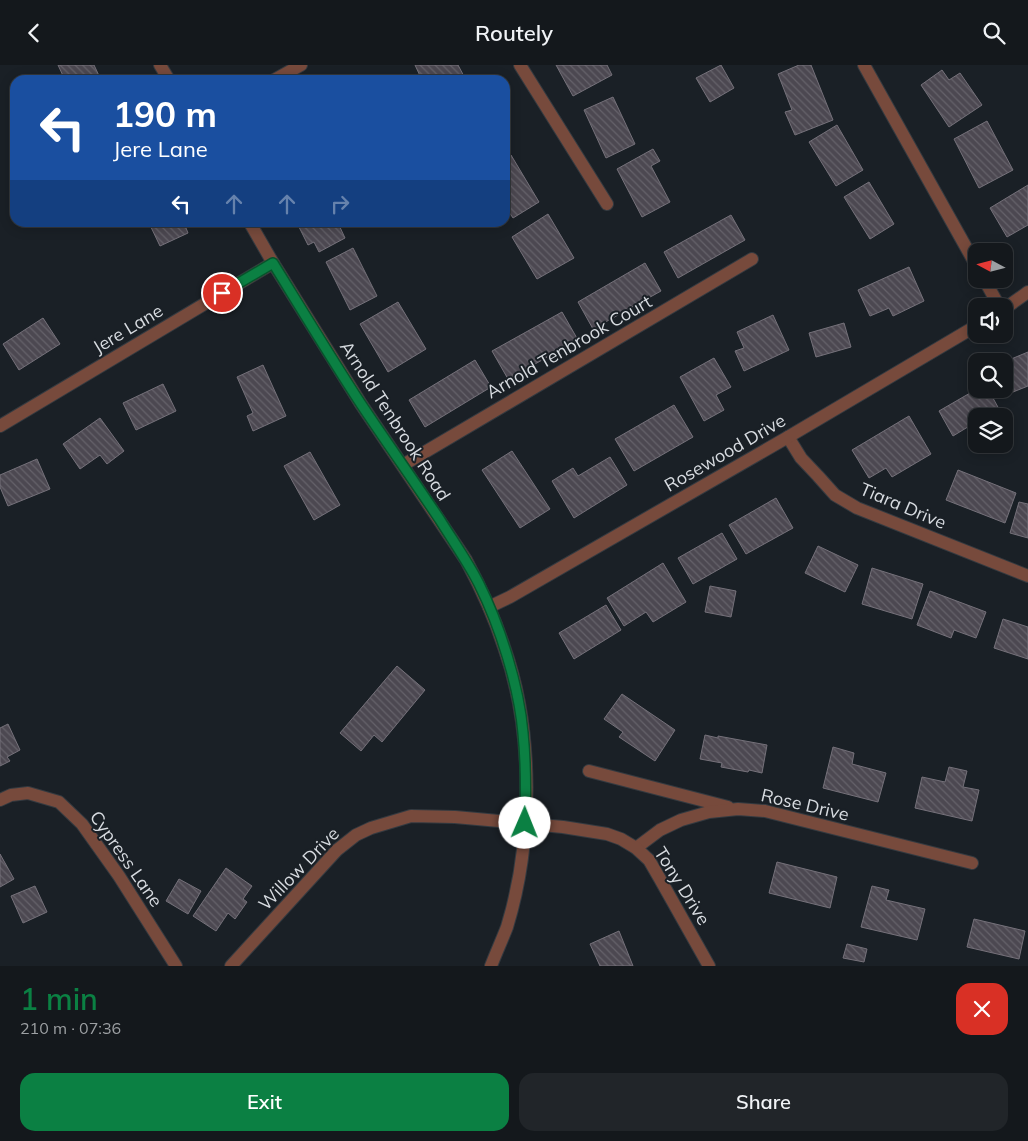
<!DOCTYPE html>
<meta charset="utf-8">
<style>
:root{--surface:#14181c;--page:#212529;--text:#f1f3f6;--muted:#9da0a3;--line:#33373b;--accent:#0b8043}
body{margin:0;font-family:Mulish,sans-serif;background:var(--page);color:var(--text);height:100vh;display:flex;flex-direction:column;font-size:19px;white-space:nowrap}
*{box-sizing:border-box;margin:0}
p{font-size:16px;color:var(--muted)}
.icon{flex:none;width:28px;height:28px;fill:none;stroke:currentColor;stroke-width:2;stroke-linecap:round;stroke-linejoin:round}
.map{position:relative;height:901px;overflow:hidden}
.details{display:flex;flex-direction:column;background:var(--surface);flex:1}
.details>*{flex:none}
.hud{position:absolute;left:10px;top:10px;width:500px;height:152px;border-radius:15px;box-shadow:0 2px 12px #0003,0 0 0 1px var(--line);background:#1a4fa0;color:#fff;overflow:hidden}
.needle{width:32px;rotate:277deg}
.fabs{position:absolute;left:968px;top:178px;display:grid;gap:10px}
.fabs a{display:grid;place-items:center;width:45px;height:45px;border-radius:10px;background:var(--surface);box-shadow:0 2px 12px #0003,0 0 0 1px var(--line);font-size:25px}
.pin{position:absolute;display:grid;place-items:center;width:42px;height:42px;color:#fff;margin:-21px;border:2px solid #fff;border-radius:50%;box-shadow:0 1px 5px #0007}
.me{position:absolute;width:55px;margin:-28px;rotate:1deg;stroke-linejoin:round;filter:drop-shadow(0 0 4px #0008)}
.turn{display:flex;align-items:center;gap:18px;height:105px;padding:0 20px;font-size:22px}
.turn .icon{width:65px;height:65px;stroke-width:2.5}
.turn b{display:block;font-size:35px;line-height:42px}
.lanes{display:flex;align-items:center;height:48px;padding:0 20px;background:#0003;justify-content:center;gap:25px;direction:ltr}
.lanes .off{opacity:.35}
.round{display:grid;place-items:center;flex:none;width:52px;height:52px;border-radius:15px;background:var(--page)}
.headline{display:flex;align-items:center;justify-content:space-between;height:85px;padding:0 20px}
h1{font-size:30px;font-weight:600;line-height:38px;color:var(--accent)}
.button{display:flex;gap:10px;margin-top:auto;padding:10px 20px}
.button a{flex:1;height:58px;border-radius:15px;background:var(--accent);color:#fff;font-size:20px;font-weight:600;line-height:58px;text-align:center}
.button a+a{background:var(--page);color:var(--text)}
header{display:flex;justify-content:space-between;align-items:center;height:65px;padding:0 20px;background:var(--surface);font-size:22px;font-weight:600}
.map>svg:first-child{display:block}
.building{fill:url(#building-back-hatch);stroke:#75717a}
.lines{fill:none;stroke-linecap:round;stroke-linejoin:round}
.minor-casing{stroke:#343a40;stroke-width:14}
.tertiary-casing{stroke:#343a40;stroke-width:14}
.minor{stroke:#774a3c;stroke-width:12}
.tertiary{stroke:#774a3c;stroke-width:12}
.route-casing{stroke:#07532c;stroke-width:12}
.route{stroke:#0b8043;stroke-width:9}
.labels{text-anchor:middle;stroke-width:4;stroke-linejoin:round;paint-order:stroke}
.street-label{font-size:18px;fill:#d7dbe0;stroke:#1a2026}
</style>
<header><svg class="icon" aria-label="back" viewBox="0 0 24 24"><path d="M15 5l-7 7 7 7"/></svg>Routely<svg class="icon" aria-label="search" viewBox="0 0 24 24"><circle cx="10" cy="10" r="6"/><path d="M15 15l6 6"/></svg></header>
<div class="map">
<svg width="1028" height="901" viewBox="0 0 1028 901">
<defs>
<pattern id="building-back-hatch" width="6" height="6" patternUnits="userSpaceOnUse" patternTransform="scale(1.25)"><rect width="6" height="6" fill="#4c4851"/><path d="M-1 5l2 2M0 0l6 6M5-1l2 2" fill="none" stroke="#65626a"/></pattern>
</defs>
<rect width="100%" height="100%" fill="#1a2026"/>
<g class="building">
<path d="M58,0H94L101,15H65Z"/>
<path d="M415,0H458L466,15H418L421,13Z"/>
<path d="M556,0H607L612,10L573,31Z"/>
<path d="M721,0L734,23L710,37L696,13Z"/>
<path d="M799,0H811L833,55L795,70L785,47L792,45L778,9Z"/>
<path d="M942,5L949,15L960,8L982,40L949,62L921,20Z"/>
<path d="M613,32L635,79L606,93L584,45Z"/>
<path d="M987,56L1013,105L979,123L954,74Z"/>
<path d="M837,60L863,105L836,121L809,77Z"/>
<path d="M653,84L660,96L651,101L670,137L642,152L617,104Z"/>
<path d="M511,90L539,137L513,153L505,141V94Z"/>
<path d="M869,117L894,159L870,174L844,132Z"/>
<path d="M1028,120V160L1007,172L990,143Z"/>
<path d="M548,149L574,193L537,214L512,172Z"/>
<path d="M731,150L745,175L678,213L664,187Z"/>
<path d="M149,158H184L188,168L160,181Z"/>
<path d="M297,158H338L345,173L319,187L314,177L308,180Z"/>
<path d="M353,183L377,231L350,245L326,197Z"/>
<path d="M645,198L661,226L593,264L578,237Z"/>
<path d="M909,202L924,236L893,251L889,243L870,251L858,225Z"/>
<path d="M398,237L426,284L388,307L360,259Z"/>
<path d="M562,247L578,275L508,314L492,286Z"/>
<path d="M773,250L789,285L744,306L735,286L744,283L737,267Z"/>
<path d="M43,253L60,279L19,305L3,279Z"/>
<path d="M844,258L851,282L816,292L809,268Z"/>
<path d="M1028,287V321L1008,329L1004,320V297Z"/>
<path d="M714,293L731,322L716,330L724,345L704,356L680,312Z"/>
<path d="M475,295L491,322L425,362L409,335Z"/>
<path d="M263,300L286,351L253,366L247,351L253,348L237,312Z"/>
<path d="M163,319L176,346L136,365L123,338Z"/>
<path d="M977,324H988L999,344L987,351H976V357L953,371L939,346Z"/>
<path d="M674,340L693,372L634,406L615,374Z"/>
<path d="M909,351L931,389L892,412L886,403L869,413L852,385Z"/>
<path d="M100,353L124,386L107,399L100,390L80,404L63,379Z"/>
<path d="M512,386L550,444L520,463L482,405Z"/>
<path d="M310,387L340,440L314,455L284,401Z"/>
<path d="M610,392L627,420L574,453L552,416L573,403L578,411Z"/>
<path d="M37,394L50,424L8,441L0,422V410Z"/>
<path d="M958,405L1016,428L1005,458L946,435Z"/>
<path d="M776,433L793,463L746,489L729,460Z"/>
<path d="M1019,437L1028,439V473L1010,468Z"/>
<path d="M722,468L737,494L693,519L678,493Z"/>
<path d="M818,481L858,500L845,527L805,508Z"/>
<path d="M663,498L686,537L653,557L646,547L624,561L607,533Z"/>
<path d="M872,503L923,519L912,554L862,539Z"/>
<path d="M710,521L736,526L731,552L705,547Z"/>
<path d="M930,526L986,547L976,573L954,565L951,573L917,560Z"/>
<path d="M606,540L621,565L574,594L559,568Z"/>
<path d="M1003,554L1028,562V594L994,583Z"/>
<path d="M397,601L425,625L382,677L374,670L361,686L340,668Z"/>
<path d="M622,629L675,665L655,696L619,672L623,667L604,654Z"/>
<path d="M8,659L20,685L7,692L10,696L0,701V663Z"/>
<path d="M705,670L718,673V671L767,680L762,708L749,705L748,707L721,702L722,698L700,694Z"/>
<path d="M833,682L854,688L852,699L886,708L878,737L823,723Z"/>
<path d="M949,702L967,706L963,722L979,725L972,756L915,743L922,712L945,717Z"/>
<path d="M0,789L14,814L0,822Z"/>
<path d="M777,797L837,812L830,843L769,828Z"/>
<path d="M226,803L252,821L243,834L247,837L235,854L228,848L216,866L193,851Z"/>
<path d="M179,814L201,826L188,849L166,836Z"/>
<path d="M35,821L47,847L23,858L11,831Z"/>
<path d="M872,821L889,825L886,835L925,844L917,875L861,862Z"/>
<path d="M974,854L1025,866L1019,894L967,882Z"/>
<path d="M619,866L633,901H600L590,879Z"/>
<path d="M847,879L867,884L864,897L843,893Z"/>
</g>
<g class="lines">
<g class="minor-casing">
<g id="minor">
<path d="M520,0L607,139"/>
<path d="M864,0L976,200"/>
<path d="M274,15L301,0"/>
<path d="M984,214L999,241"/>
<path d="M1004,244L1028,227"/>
<path d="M0,361L273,198"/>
<path d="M788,372L801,393L818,411L835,430L857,443L1028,511"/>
<path d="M403,400L752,194"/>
<path d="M489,542L510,532L788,372L976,261"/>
<path d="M589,706L728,742"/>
<path d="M0,735L11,730L28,728L59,737L82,759L119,811L176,901"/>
<path d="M636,783L660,765L681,755L709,747L738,744L765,746L972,798"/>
<path d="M231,901L337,785L356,770L371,763L411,751L455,752L563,762L607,769L621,774L636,783L649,795L660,814L709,901"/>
</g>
</g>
<g class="tertiary-casing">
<g id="tertiary">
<path d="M160,0L169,15"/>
<path d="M250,158L273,198L361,339L466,495C481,523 494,551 504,582C534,666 533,777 507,862C502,875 496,888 491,901"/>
</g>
</g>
<use href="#minor" class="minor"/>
<use href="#tertiary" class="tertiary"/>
</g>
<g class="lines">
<g class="route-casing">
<path id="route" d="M222,228L273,198C302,245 331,293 361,339C387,378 414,416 440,455C453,476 468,497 479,519C500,561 519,621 523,668C526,698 526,728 525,758"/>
</g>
<use href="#route" class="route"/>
</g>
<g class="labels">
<g class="street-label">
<text transform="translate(128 264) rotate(-31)" y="6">Jere Lane</text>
<text transform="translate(569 282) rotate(-30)" y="6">Arnold Tenbrook Court</text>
<text transform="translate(395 356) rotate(57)" y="6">Arnold Tenbrook Road</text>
<text transform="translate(725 388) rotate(-30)" y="6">Rosewood Drive</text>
<text transform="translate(903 441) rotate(23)" y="6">Tiara Drive</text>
<text transform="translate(805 740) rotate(13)" y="6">Rose Drive</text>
<text transform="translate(126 794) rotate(55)" y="6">Cypress Lane</text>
<text transform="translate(299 804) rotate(-46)" y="6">Willow Drive</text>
<text transform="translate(682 821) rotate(58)" y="6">Tony Drive</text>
</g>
</g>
</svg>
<div class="fabs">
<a><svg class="needle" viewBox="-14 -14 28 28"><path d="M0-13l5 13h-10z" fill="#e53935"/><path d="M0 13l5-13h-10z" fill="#9da0a3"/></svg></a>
<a><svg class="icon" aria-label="sound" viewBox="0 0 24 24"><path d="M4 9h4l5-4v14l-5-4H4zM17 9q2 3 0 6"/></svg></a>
<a><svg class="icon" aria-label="search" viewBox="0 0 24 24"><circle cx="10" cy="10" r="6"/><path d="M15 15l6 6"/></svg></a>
<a><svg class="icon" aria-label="layers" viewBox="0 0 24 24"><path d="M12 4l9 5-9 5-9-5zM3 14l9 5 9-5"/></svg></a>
</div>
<div class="pin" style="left:222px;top:228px;background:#d93025"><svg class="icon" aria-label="arrive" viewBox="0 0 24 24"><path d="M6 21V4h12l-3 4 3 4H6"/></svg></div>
<svg class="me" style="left:525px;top:758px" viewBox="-20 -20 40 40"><circle r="19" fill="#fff"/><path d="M0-13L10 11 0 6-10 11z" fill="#0b8043"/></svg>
<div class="hud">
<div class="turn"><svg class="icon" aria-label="left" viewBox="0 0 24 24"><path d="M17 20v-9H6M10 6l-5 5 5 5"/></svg><div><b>190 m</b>Jere Lane</div></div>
<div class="lanes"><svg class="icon" aria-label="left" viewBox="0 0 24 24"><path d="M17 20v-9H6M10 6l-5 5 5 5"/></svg><svg class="icon off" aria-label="ahead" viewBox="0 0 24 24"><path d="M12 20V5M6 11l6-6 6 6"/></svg><svg class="icon off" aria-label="ahead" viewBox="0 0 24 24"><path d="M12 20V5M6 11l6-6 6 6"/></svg><svg class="icon off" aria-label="right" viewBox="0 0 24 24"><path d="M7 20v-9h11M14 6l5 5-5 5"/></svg></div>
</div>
</div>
<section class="details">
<div class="headline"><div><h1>1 min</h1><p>210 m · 07:36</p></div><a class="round" style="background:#d93025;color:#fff"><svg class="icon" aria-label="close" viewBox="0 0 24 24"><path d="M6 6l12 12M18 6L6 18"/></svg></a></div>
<div class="button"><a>Exit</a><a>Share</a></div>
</section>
